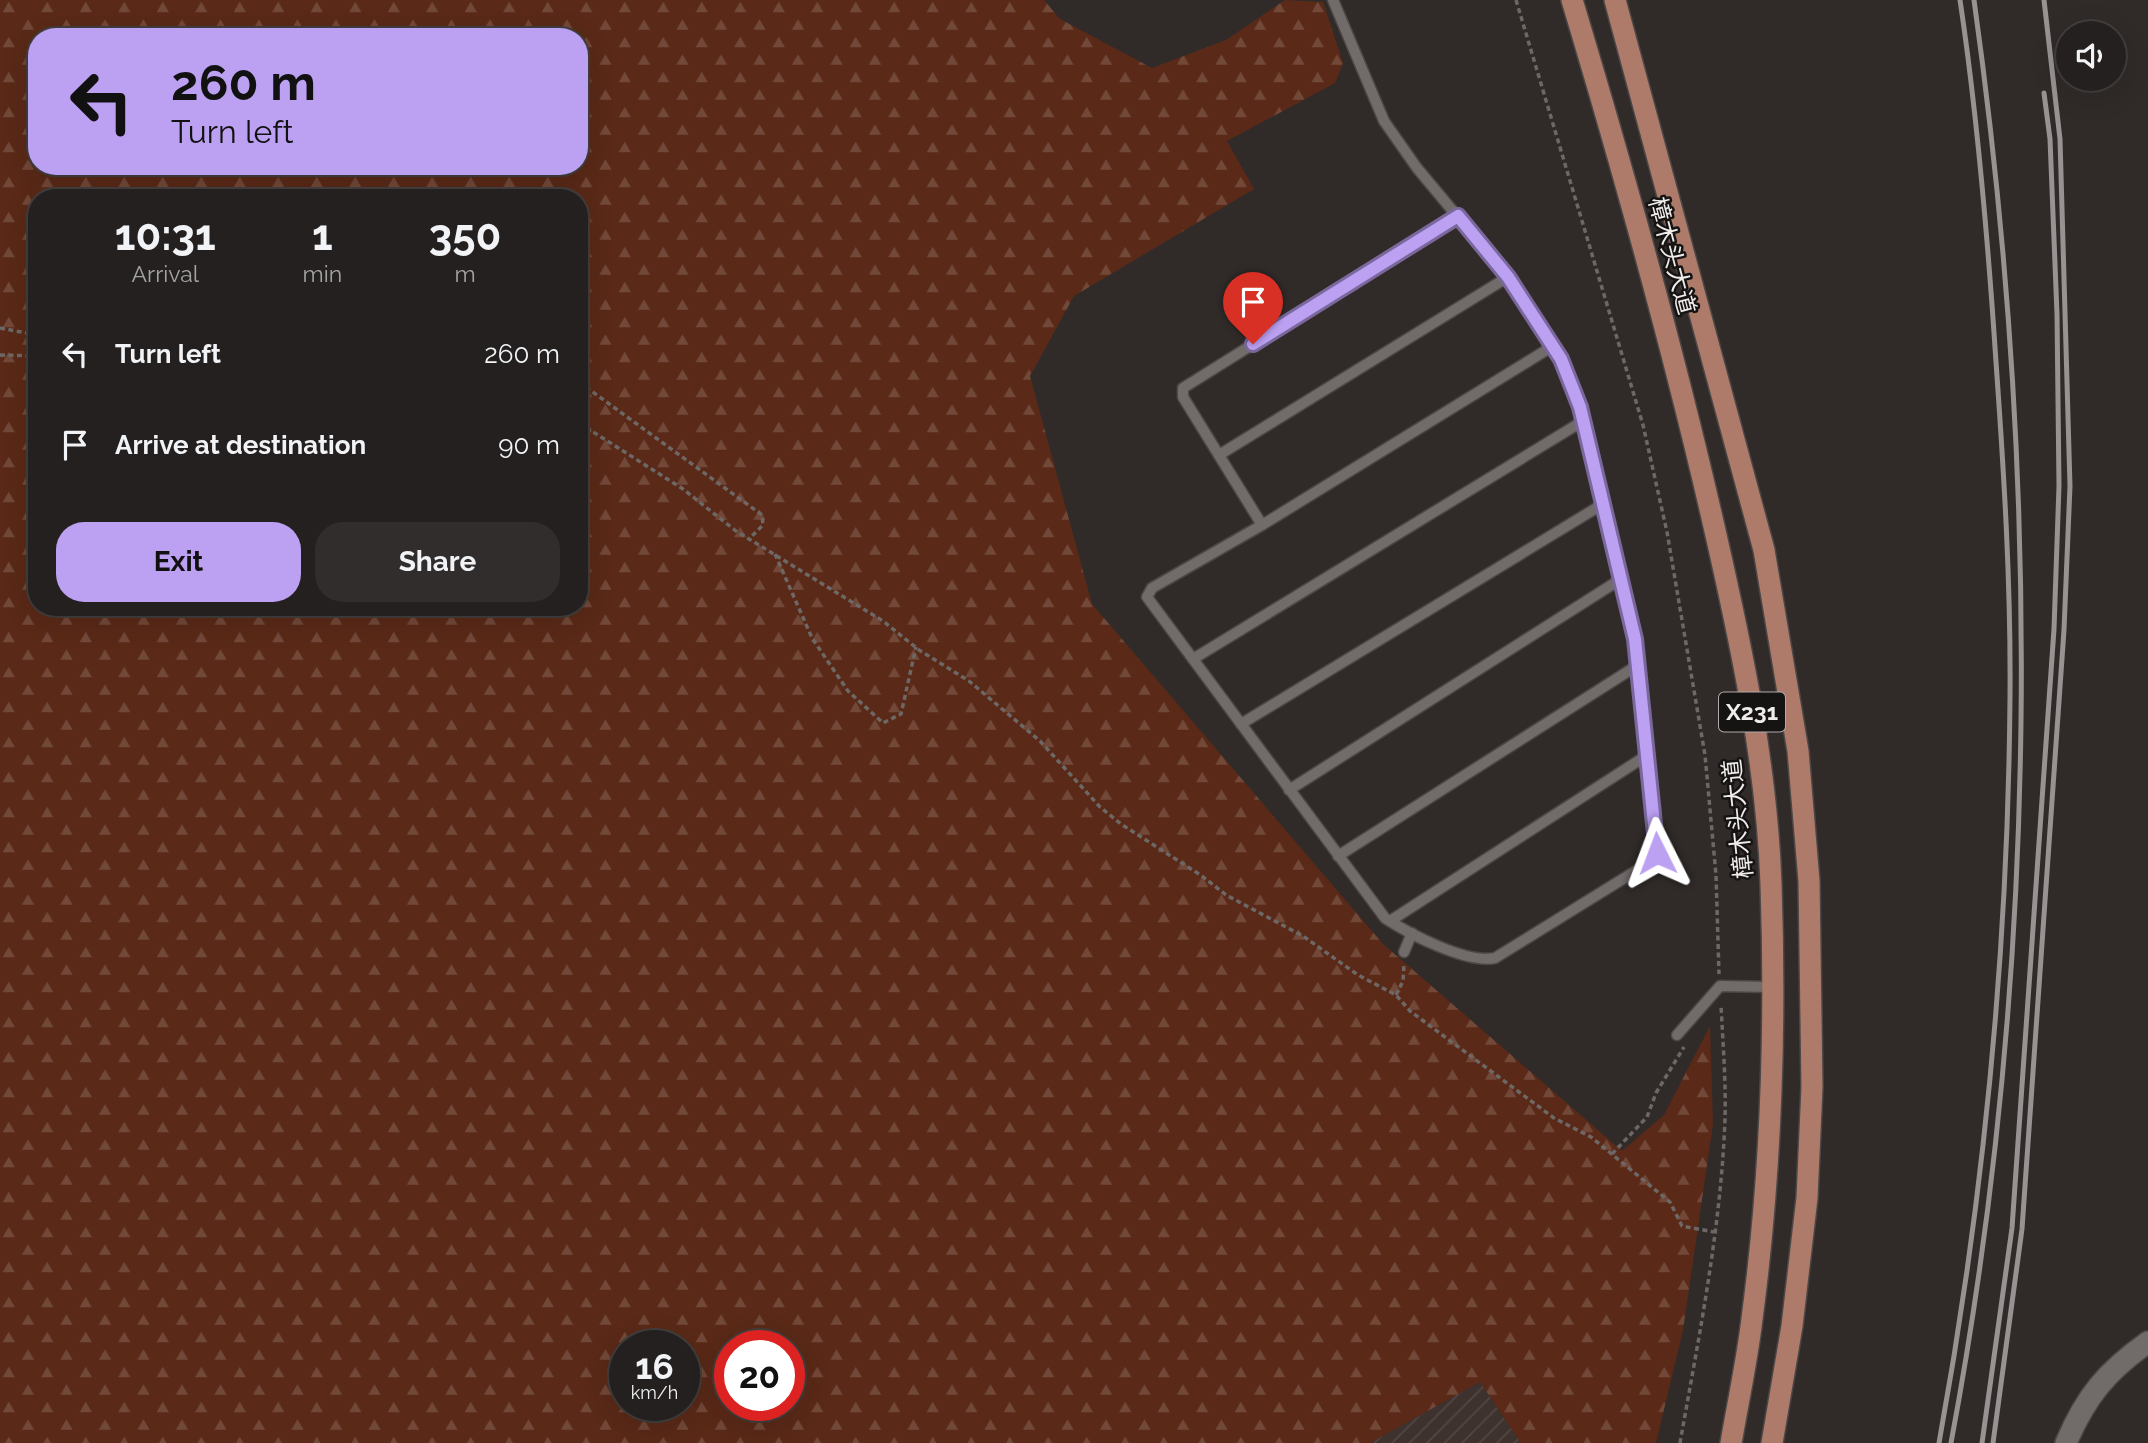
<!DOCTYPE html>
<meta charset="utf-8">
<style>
:root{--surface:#24201f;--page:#302d2c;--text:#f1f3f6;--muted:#a3a3a4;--line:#413e3d;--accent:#bca0f2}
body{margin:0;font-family:Raleway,"Noto Sans SC",sans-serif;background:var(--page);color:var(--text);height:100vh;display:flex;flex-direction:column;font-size:26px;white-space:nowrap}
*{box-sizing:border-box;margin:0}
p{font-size:23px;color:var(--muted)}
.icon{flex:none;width:38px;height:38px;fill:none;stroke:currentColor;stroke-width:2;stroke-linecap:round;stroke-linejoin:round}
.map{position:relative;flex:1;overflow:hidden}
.side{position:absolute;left:28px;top:189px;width:560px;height:427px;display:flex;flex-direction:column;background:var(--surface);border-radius:28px;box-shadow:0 7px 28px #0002,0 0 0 2px var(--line)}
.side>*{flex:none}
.banner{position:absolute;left:28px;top:28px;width:560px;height:147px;border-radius:28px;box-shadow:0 7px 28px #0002,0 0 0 2px var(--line);background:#bca0f2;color:#111;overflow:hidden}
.controls{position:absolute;left:2056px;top:21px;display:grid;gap:14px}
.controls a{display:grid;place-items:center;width:70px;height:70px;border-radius:50%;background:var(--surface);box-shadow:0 7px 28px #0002,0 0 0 2px var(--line);font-size:35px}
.speed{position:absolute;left:609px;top:1330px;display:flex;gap:14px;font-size:35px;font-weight:700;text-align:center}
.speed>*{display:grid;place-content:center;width:91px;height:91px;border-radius:50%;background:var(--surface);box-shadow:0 7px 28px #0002,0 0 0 2px var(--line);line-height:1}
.speed small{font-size:18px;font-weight:400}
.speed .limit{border:10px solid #d22;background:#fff;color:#111}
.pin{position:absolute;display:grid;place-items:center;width:60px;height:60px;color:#fff;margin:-72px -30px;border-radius:50% 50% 50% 0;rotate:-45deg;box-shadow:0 0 7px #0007}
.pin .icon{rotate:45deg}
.me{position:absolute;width:77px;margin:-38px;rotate:357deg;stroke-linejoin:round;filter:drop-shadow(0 0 5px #0008)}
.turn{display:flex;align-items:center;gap:24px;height:147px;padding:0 28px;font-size:32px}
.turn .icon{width:91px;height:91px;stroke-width:2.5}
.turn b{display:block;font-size:49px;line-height:60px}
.eta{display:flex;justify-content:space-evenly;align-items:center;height:119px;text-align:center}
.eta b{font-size:42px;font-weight:700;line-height:49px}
.cta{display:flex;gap:14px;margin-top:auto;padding:14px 28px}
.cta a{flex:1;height:80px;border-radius:28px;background:var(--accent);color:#111;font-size:28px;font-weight:700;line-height:80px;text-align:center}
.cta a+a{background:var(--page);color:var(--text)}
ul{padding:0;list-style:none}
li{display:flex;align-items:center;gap:21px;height:91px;padding:0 28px}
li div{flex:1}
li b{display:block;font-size:26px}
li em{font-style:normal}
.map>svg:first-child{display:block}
.industrial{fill:url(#industrial-furrows)}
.forest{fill:url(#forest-firs);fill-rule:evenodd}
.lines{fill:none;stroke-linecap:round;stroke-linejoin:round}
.service-casing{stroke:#4c4746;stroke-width:13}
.tertiary-casing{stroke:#4c4746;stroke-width:24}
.primary-casing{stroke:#4c4746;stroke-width:24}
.path{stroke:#6d6866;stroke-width:3.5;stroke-dasharray:5 3.5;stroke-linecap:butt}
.service{stroke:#716b6a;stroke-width:10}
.tertiary{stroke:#716b6a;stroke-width:21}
.primary{stroke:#ae7b6a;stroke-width:21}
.rail{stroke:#989392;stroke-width:5}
.route-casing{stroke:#7a689d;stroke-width:18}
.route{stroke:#bca0f2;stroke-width:12}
.labels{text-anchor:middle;stroke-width:5;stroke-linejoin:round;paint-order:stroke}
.shield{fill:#161413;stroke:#afabaa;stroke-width:2}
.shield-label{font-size:23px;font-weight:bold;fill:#f0eceb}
.street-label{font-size:24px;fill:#f0eceb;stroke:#161413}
</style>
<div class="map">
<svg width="2148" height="1443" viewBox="0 0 2148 1443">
<defs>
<pattern id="industrial-furrows" width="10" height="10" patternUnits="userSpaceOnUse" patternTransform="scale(1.75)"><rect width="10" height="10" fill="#3e322f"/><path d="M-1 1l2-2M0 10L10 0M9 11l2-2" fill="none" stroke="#514643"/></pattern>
<pattern id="forest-firs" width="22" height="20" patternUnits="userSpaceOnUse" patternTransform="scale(1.75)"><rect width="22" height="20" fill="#5a2917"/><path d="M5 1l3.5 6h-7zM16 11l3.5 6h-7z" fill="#724839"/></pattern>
</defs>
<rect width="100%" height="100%" fill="#302b29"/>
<path class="industrial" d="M1480,1382L1521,1443H1370Z"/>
<path class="forest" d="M0,0H1044L1060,19L1152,68L1226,40L1285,0L1323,2L1343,63L1335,83L1227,141L1254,189L1074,296L1030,376L1092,604L1383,944L1622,1151L1664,1115L1710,1026L1713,1124L1683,1330L1656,1443H1521L1480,1382L1370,1443H0ZM37,37H579V166H37ZM37,198H579V607H37ZM625,1346H684V1405H625ZM730,1346H789V1405H730Z"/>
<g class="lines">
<g class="service-casing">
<g id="service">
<path d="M1333,0L1384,121L1417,168L1508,277L1561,359L1573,384L1635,639L1657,853L1647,864L1495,958C1467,964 1409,934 1385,918L1147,597L1152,588L1262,525L1183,397V388L1458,216"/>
<path d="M1219,455L1508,277"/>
<path d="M1262,525L1553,346"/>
<path d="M1193,659L1583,421"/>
<path d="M1241,724L1603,504"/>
<path d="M1289,790L1621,579"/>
<path d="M1338,856L1638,665"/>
<path d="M1390,921L1649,754"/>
<path d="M1404,952L1412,933"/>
<path d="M1677,1035L1720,986L1771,987"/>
</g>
</g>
<g class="tertiary-casing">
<path id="tertiary" d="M2066,1443C2086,1396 2107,1371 2148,1342"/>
</g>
<g class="primary-casing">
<g id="primary">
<path d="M1572,0C1625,176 1675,355 1716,535C1742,649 1767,767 1771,884C1776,1028 1771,1176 1752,1319C1747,1361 1738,1402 1731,1443"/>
<path d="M1615,0L1764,550L1798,751L1809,881L1812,1087L1807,1198L1792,1326L1772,1443"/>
</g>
</g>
<g class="path">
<path d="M1516,0L1643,425L1667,532L1705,755L1716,875L1719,974"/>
<path d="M0,328L37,335"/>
<path d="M0,355L37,356"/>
<path d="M579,382L762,515L763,525L749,539"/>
<path d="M579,423L683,489L736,531L883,621L919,650L969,681L1040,741L1100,807L1121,824L1202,876L1226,895L1303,936L1358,975L1396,995L1410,1011L1554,1118L1591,1137L1670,1202L1682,1226L1714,1232"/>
<path d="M775,554L812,638L848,691L883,723L901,714L916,647"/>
<path d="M1396,995L1403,981L1404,965"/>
<path d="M1612,1154L1647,1117L1656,1093L1684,1047"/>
<path d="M1680,1443C1699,1336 1721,1228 1725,1119C1726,1082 1723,1043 1721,1006"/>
</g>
<use href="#service" class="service"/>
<use href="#tertiary" class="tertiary"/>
<use href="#primary" class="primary"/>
<g class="rail">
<path d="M1939,1443C1984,1197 2008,947 2010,697C2011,585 2004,474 1996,362C1988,241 1978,120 1960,0"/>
<path d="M1951,1443C2040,968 2041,478 1974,0"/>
<path d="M1982,1443L2012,1228L2054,629L2059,486L2057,314L2050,139L2044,93"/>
<path d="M1993,1443L2022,1229L2064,630L2070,486L2060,139L2044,0"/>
</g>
</g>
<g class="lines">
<g class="route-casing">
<path id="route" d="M1253,344L1458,216L1508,277L1561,359L1580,407L1635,639L1657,853"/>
</g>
<use href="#route" class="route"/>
</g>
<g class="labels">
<rect class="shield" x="1719" y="692.5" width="66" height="39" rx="5"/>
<g class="shield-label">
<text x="1752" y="720">X231</text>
</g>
<g class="street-label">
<text transform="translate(1672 256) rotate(75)" y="8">樟木头大道</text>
<text transform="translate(1738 819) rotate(-96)" y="8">樟木头大道</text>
</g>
</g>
</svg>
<div class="controls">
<a><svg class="icon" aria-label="sound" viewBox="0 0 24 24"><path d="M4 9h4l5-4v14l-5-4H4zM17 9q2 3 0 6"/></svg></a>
</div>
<div class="speed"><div>16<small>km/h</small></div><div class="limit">20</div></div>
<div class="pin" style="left:1253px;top:344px;background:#d93025"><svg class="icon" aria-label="arrive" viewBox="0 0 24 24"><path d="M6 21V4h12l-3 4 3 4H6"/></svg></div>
<svg class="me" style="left:1657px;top:853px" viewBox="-20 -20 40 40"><path d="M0-17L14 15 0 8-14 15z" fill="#bca0f2" stroke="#fff" stroke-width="4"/></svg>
<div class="banner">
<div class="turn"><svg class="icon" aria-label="left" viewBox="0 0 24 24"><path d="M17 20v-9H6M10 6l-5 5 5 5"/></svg><div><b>260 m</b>Turn left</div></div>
</div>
<section class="side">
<div class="eta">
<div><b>10:31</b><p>Arrival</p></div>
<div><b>1</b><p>min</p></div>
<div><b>350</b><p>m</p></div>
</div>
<ul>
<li><svg class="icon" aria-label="left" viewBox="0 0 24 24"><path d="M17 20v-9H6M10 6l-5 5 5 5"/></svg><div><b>Turn left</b></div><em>260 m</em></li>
<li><svg class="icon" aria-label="arrive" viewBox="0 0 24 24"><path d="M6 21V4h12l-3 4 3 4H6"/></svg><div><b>Arrive at destination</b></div><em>90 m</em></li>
</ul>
<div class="cta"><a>Exit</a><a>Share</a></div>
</section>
</div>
